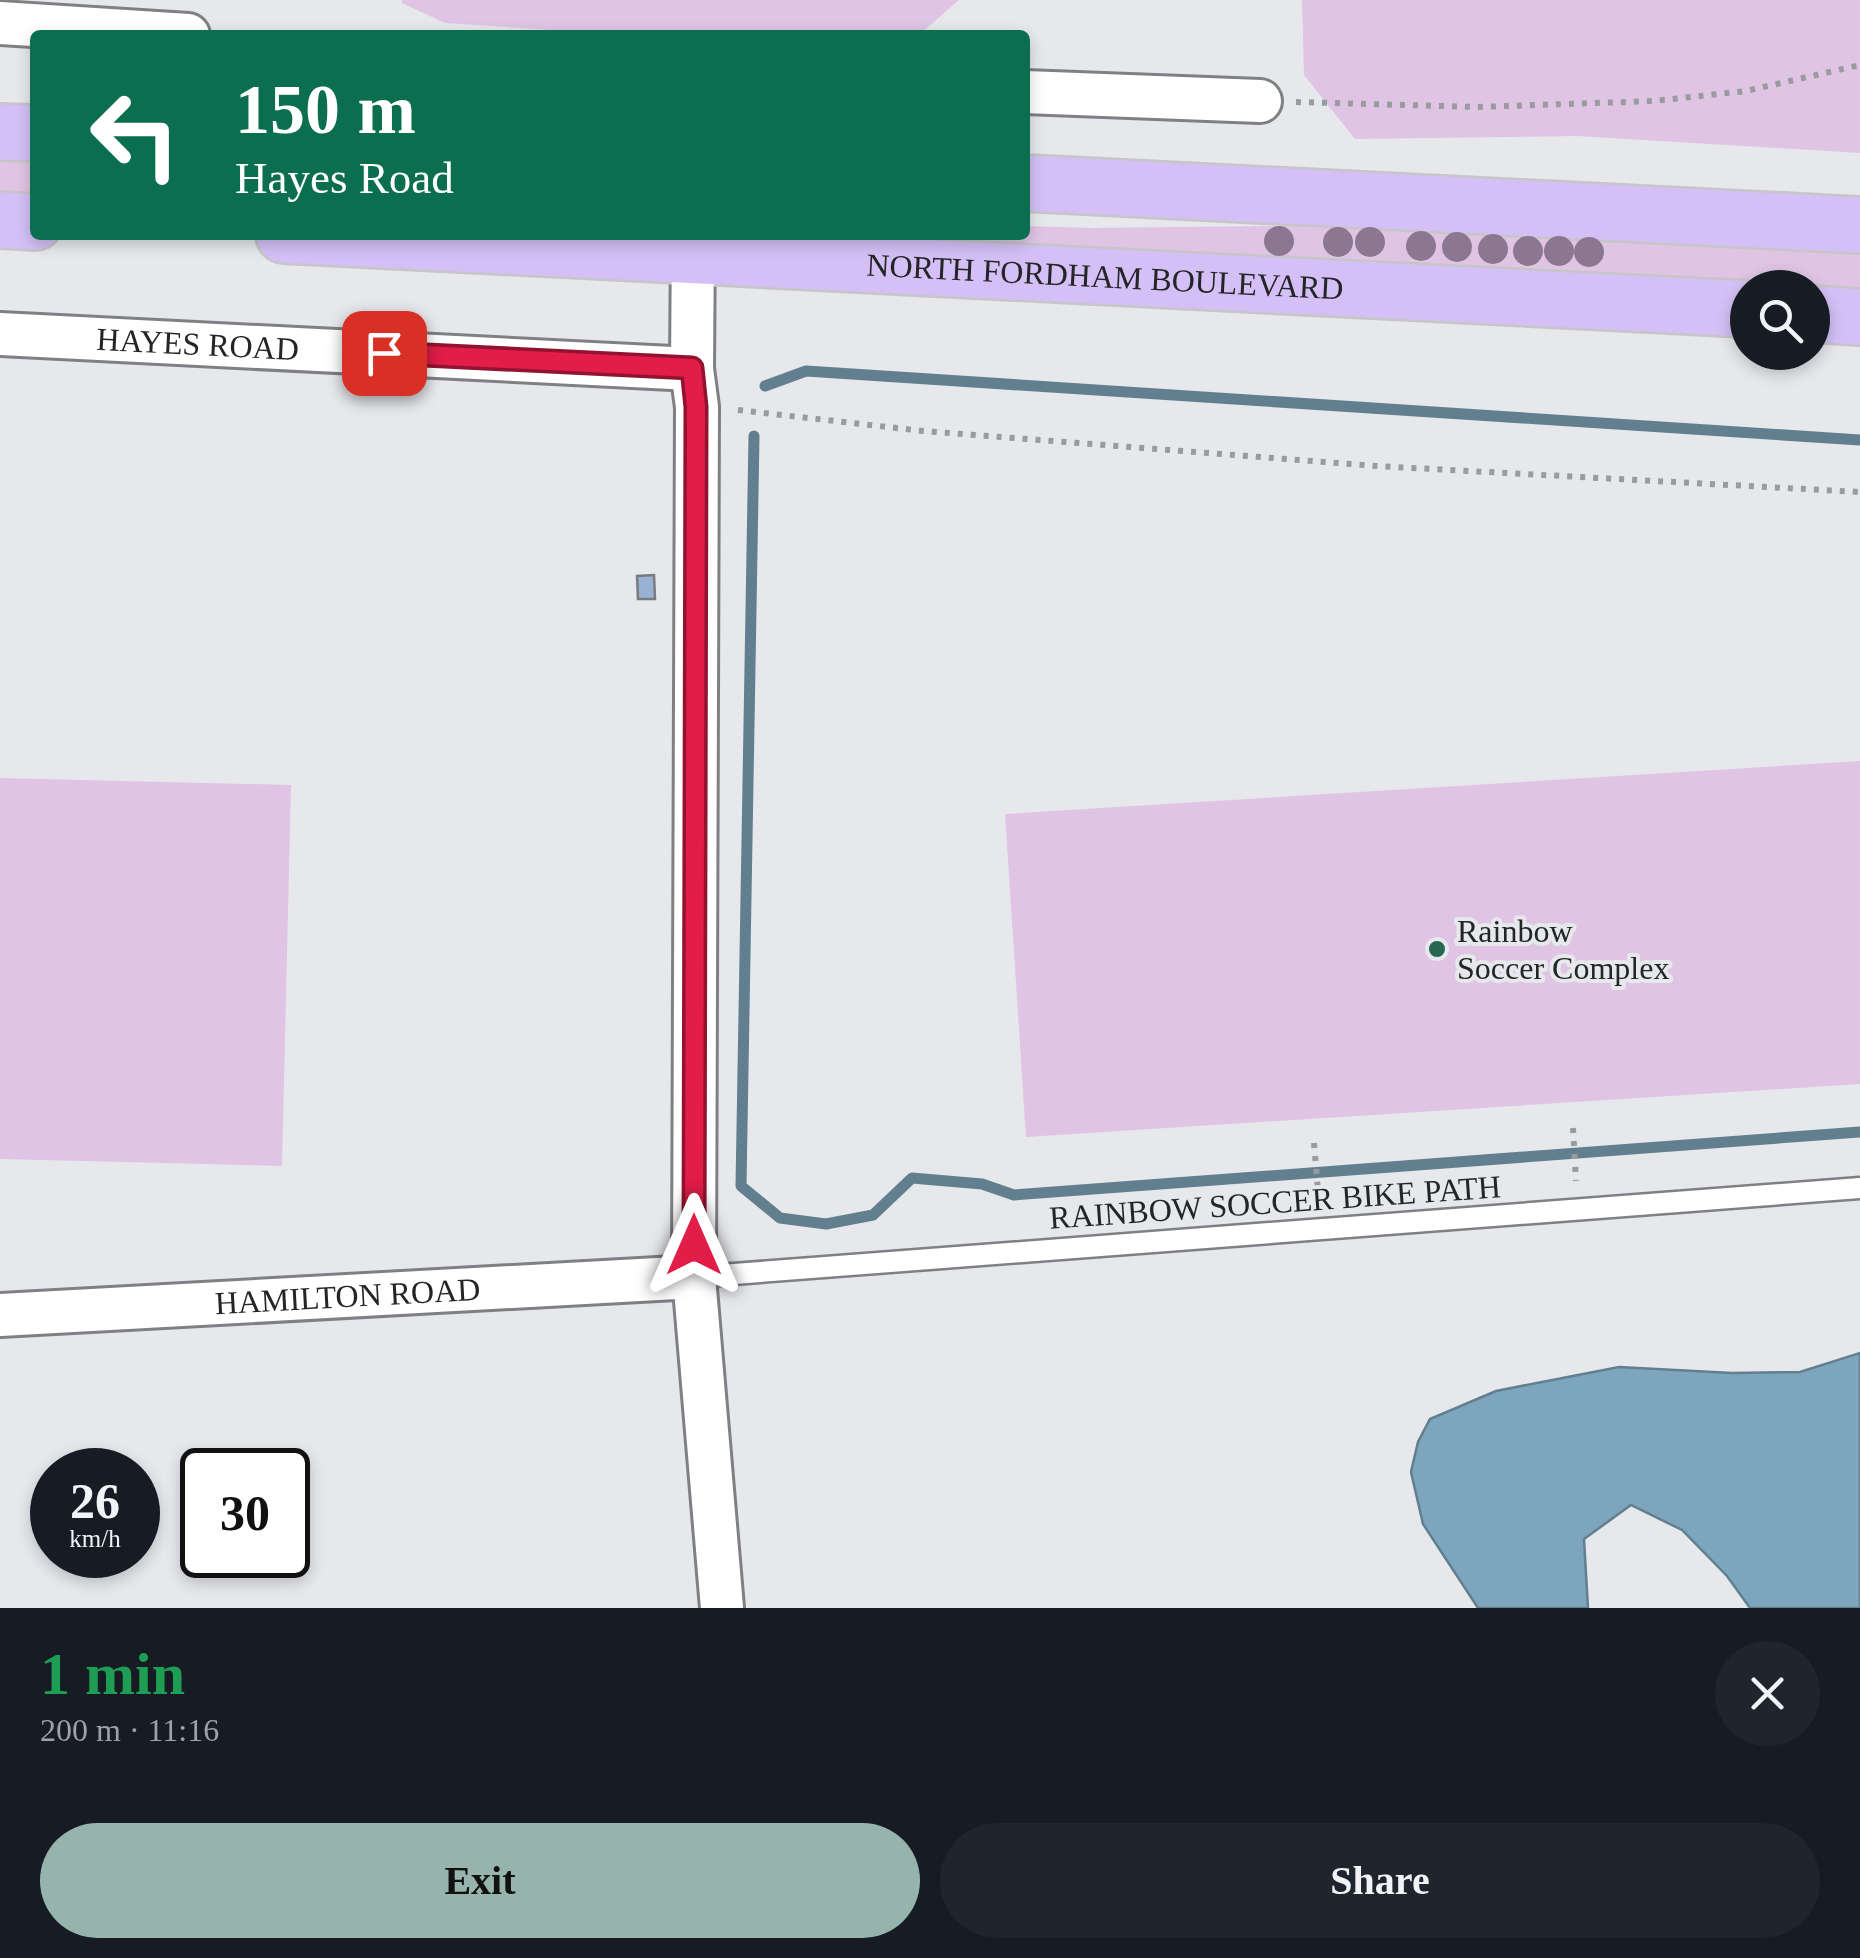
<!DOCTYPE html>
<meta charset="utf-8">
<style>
:root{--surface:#171b24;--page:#20242c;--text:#f1f3f6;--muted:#9ea1a6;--accent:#97b4ac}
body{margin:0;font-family:"Times New Roman",serif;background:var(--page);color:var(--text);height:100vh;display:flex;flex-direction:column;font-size:38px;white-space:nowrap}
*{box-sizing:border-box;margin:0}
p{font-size:32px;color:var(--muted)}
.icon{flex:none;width:55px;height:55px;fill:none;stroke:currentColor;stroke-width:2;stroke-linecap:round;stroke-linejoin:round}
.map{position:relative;height:1608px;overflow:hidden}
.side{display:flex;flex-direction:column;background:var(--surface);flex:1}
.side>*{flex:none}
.guide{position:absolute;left:30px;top:30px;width:1000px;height:210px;border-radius:10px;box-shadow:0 5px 15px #0003;background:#0b6e4f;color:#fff;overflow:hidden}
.buttons{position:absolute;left:1730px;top:270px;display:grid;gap:20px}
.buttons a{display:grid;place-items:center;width:100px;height:100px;border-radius:50%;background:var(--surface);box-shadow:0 5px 15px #0003;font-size:50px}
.speed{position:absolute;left:30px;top:1448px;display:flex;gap:20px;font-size:50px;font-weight:700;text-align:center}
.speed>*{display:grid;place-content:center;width:130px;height:130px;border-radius:50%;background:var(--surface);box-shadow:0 5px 15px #0003;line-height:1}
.speed small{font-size:25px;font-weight:400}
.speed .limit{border:5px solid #111;border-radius:15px;background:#fff;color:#111}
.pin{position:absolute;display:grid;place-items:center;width:85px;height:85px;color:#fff;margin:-42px;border-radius:20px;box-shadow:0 5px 15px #0006}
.me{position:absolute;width:110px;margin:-55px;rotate:0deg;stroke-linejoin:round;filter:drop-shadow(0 0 8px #0008)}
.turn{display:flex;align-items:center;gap:35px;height:210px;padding:0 40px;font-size:45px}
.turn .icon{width:130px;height:130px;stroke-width:2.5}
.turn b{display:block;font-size:70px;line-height:85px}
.round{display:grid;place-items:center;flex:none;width:105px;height:105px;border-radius:52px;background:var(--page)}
.headline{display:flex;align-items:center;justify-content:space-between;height:170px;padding:0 40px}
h1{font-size:60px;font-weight:700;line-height:75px;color:#1e9e55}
.primary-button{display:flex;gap:20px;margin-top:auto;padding:20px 40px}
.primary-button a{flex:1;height:115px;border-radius:60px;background:var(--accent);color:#111;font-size:40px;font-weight:700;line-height:115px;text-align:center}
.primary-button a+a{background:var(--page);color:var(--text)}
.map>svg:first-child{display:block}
.green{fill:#e0c4e4}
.water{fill:#7da6be;stroke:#627f90;stroke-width:2.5}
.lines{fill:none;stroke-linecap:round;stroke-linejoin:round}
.stream{stroke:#627f90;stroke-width:11}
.building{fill:#99b2d4;stroke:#797c7f;stroke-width:2.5}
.service-casing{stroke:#7f8084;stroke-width:25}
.minor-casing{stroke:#7f8084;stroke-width:48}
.trunk-casing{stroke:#c6c6c7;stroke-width:60}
.path{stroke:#9a9b9e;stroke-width:6;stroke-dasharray:5 8;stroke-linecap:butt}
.service{stroke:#fff;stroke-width:20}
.minor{stroke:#fff;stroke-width:42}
.trunk{stroke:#d4c0f6;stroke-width:55}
.tree{fill:#8b7790}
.route-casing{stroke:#92132f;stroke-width:25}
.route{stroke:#e11d48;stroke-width:18}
.poi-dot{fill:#286652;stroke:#e7e8ec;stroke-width:4}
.labels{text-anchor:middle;stroke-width:8;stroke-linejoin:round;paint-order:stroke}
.street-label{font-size:32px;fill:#242526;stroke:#e7e8ec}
.poi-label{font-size:32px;fill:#242526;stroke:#e7e8ec;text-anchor:start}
</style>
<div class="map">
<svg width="1860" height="1608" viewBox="0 0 1860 1608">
<rect width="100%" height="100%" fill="#e7e8ec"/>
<g class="green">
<path d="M402,0H959L919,35H625L445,23L402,3Z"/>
<path d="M1302,0H1860V153L1577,136L1355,139L1304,75Z"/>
<path d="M0,153L35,155V198L0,196Z"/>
<path d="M1438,224L1860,246V294L1812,288L770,235H1025V226L1090,228Z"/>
<path d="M1860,761V1084L1026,1137L1005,814Z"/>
<path d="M0,778L291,785L282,1166L0,1159Z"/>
</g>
<path class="water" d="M1860,1353V1608H1750L1727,1576L1682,1530L1631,1505L1584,1539L1588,1608H1478L1423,1524L1411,1472L1418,1442L1430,1419L1496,1391L1619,1367L1732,1373L1800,1372Z"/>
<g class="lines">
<g class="stream">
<path d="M765,386L806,371L1860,440"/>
<path d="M754,436L741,1186L780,1218L826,1224L873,1215L912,1178L982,1184L1014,1195L1860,1132"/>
</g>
</g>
<path class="building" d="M654,575L655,599H638L637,576Z"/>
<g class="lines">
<g class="service-casing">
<path id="service" d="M694,1277L1860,1188"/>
</g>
<g class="minor-casing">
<g id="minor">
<path d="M0,23L188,35"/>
<path d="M1025,92L1260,101"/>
<path d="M693,235L692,369L697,407L694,1277L722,1608"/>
<path id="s1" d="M0,334L692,369"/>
<path id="s2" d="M0,1315L694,1277"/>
</g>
</g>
<g class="trunk-casing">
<g id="trunk">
<path d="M0,132L35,133"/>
<path d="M1025,183L1860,225"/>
<path d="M0,220L35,222"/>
<path id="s3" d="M284,235L1748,309"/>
<path d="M1812,314L1860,317"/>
</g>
</g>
<g class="path">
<path d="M1296,102L1478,107L1654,101L1746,91L1860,65"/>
<path d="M738,410L923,431L1376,466L1860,492"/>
<path d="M1573,1128L1576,1181"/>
<path d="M1314,1143L1319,1203"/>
</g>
<use href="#service" class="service"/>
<use href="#minor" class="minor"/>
<use href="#trunk" class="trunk"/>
</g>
<g class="tree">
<circle cx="1279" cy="241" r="15"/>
<circle cx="1338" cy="242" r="15"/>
<circle cx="1370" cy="242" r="15"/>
<circle cx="1421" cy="246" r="15"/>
<circle cx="1457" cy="247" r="15"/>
<circle cx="1493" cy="249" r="15"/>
<circle cx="1528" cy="251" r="15"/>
<circle cx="1559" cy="251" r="15"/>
<circle cx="1589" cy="252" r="15"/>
</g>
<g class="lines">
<g class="route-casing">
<path id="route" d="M384,353L692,368L696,407L694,1245"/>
</g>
<use href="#route" class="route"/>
</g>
<circle class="poi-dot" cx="1437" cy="949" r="10"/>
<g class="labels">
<g class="street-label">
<text dy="11" stroke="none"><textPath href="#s3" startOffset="822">NORTH FORDHAM BOULEVARD</textPath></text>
<text dy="11" stroke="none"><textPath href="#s1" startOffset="198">HAYES ROAD</textPath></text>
<text transform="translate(1275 1202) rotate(-4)" y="11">RAINBOW SOCCER BIKE PATH</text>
<text dy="11" stroke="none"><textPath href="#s2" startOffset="348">HAMILTON ROAD</textPath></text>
</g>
<g class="poi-label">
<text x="1457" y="942">Rainbow<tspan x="1457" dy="37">Soccer Complex</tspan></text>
</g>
</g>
</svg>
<div class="buttons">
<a><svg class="icon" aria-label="search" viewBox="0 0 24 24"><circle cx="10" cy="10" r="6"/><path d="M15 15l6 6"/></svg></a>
</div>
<div class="speed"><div>26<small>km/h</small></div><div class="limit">30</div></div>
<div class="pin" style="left:384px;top:353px;background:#d93025"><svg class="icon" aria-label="arrive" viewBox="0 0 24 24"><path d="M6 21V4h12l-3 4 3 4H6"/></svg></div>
<svg class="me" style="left:694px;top:1245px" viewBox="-20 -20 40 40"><path d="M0-17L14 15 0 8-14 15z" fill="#e11d48" stroke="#fff" stroke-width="4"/></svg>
<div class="guide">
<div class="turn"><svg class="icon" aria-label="left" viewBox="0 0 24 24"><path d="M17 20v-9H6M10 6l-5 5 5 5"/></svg><div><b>150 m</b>Hayes Road</div></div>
</div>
</div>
<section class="side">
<div class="headline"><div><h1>1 min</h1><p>200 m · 11:16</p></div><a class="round"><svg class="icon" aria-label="close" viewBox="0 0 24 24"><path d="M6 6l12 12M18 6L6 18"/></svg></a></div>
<div class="primary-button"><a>Exit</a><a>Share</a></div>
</section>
